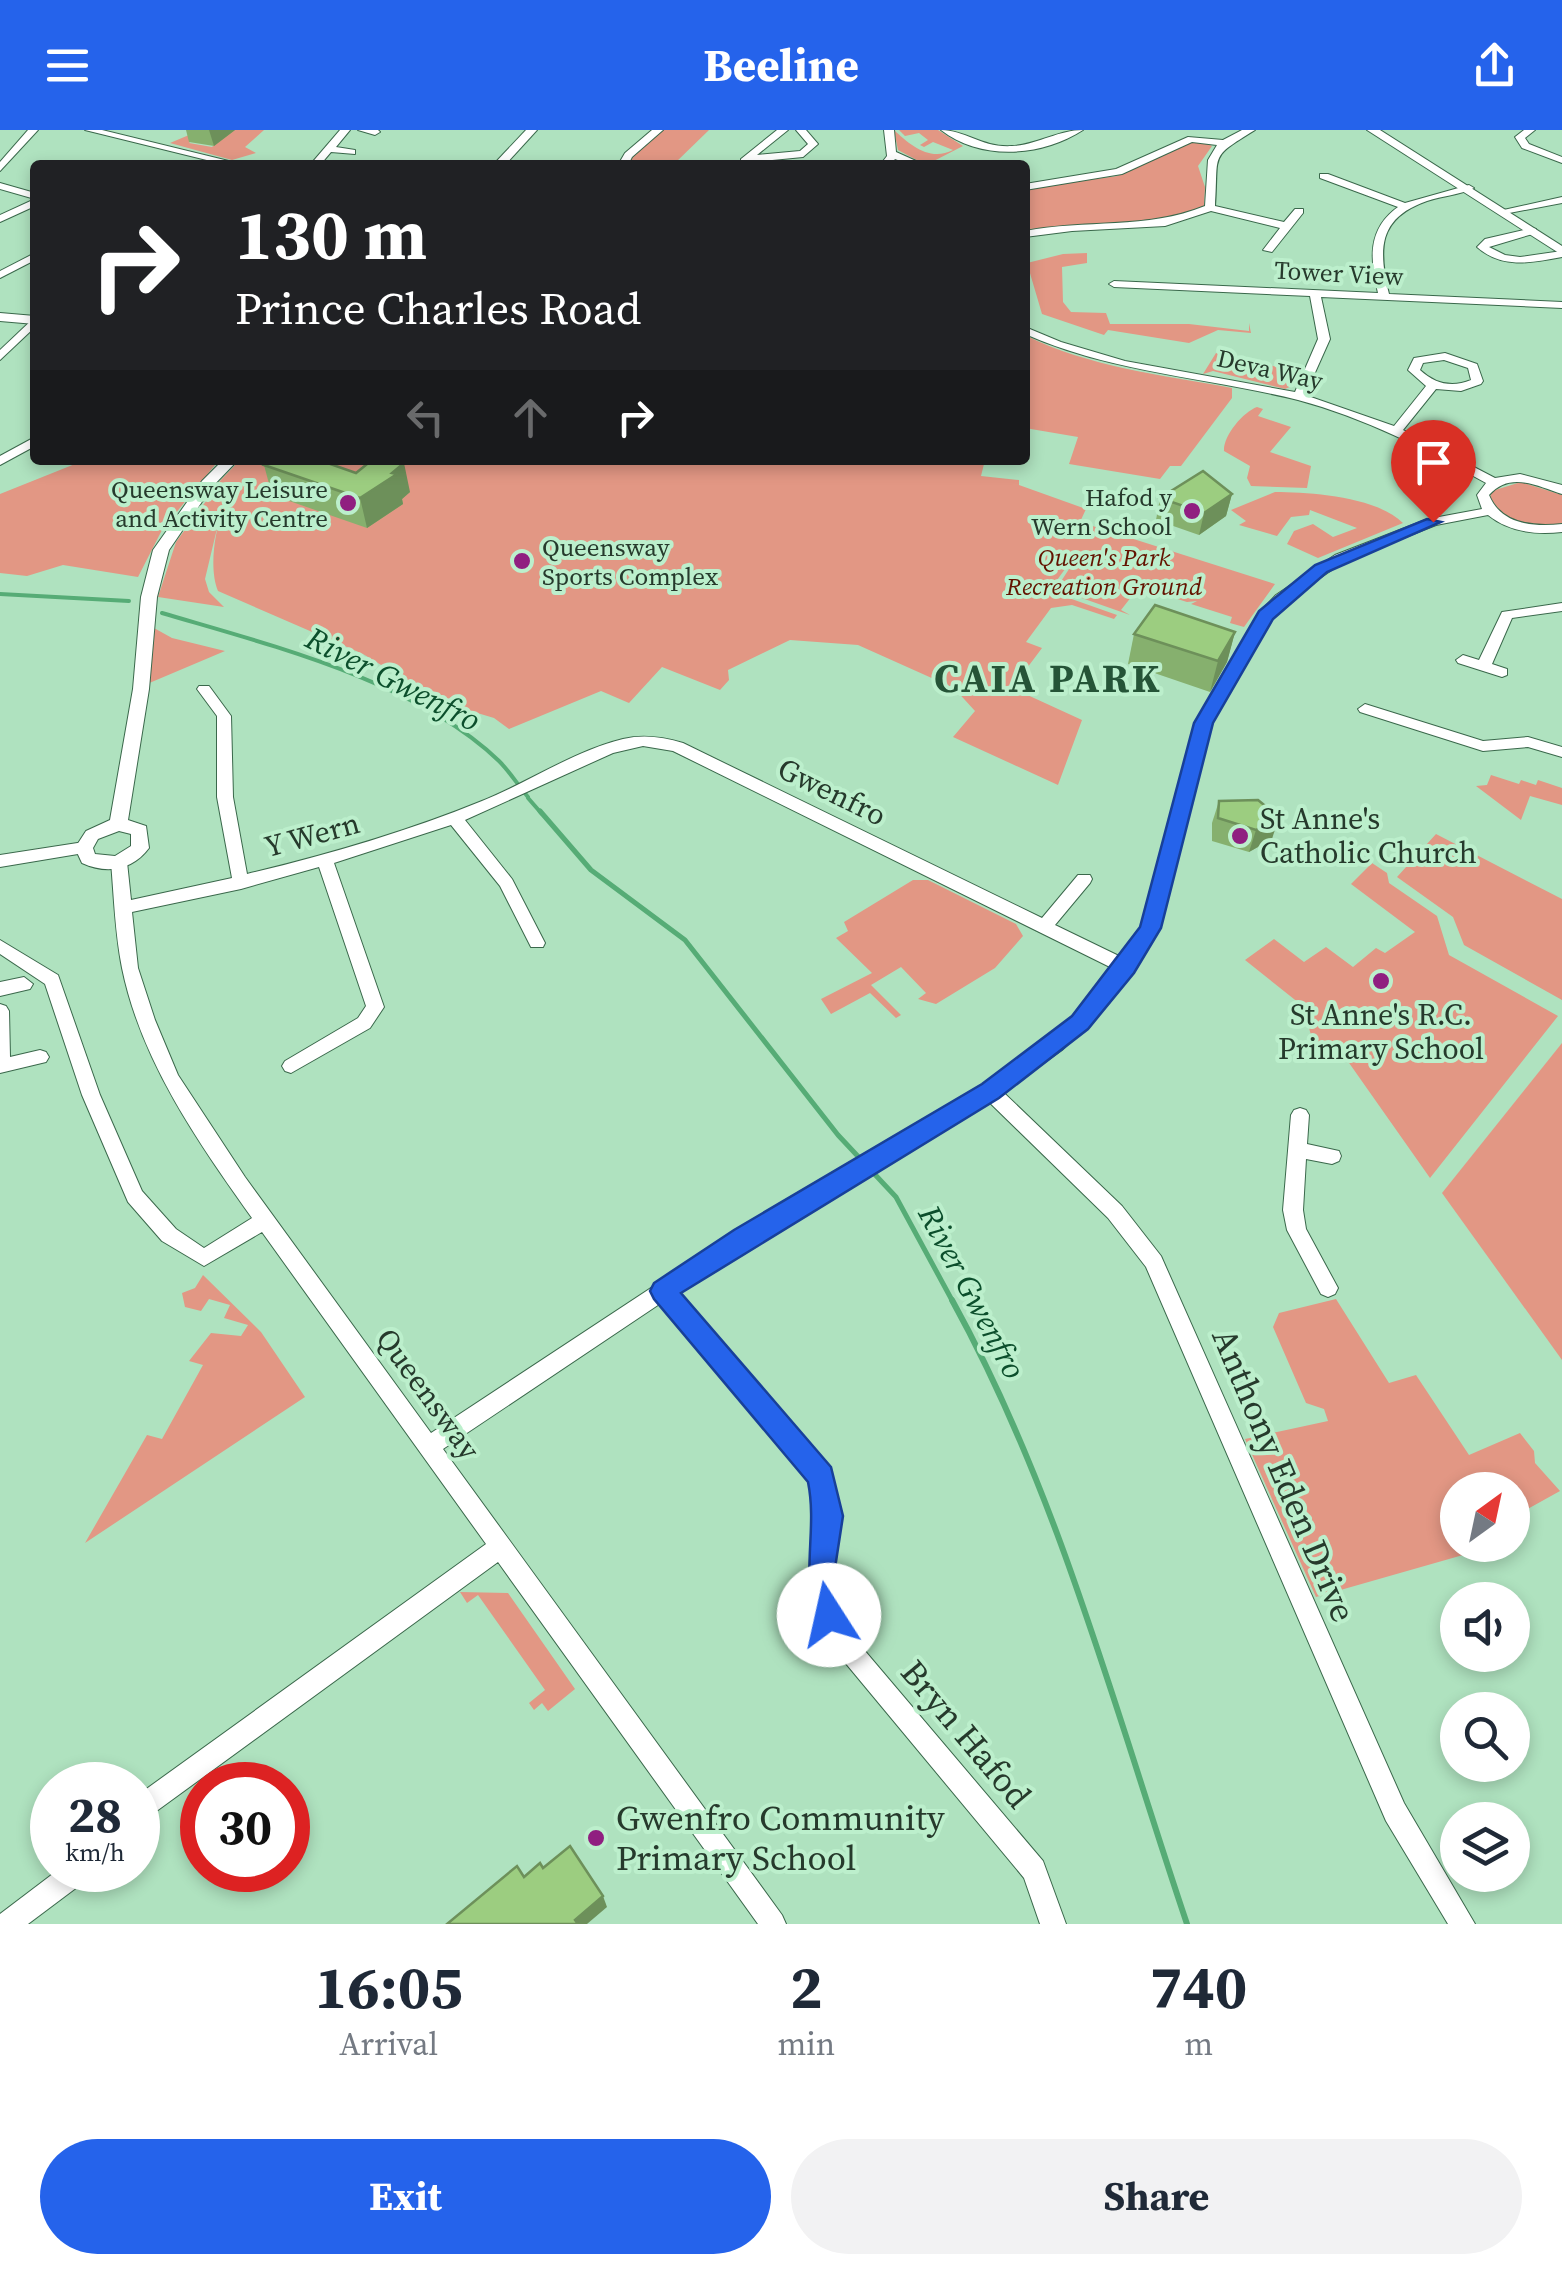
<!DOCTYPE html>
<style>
:root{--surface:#fff;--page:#f2f2f3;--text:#1f2937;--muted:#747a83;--accent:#2563eb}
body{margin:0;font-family:"Source Serif 4",serif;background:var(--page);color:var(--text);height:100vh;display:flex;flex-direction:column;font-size:38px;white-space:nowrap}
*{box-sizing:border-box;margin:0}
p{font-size:32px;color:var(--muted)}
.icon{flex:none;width:55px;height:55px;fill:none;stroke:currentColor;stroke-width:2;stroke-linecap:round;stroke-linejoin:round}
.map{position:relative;height:1794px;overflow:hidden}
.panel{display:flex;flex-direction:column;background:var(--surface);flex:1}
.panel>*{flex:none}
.banner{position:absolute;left:30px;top:30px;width:1000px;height:305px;border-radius:10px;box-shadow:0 5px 15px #0003;background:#202124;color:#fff;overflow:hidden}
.needle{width:65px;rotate:33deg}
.fabs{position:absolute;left:1440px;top:1342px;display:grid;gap:20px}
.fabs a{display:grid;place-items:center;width:90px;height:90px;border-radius:50%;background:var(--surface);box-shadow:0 5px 15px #0003;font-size:50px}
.speed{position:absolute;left:30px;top:1632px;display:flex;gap:20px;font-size:50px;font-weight:700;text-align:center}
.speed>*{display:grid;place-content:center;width:130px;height:130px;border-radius:50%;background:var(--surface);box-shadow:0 5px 15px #0003;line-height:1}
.speed small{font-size:25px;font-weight:400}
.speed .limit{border:15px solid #d22;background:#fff;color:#111}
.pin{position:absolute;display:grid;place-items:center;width:85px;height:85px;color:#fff;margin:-102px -42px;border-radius:50% 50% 50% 0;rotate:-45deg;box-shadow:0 0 10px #0007}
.pin .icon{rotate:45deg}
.me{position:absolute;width:110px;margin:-55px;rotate:350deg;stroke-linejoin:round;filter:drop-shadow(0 0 8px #0008)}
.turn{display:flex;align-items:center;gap:35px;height:210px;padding:0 40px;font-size:45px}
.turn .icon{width:130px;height:130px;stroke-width:2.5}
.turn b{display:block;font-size:70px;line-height:85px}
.lanes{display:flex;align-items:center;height:95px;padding:0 40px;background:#0003;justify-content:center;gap:50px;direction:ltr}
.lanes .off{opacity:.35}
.eta{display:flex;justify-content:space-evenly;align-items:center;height:170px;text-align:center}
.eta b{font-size:60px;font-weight:700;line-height:70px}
.button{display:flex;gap:20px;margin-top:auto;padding:20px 40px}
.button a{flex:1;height:115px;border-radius:60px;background:var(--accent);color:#fff;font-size:40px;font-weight:700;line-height:115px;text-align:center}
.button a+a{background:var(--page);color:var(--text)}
header{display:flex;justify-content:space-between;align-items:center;height:130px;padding:0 40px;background:var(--accent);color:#fff;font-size:45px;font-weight:700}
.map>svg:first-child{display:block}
.green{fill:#e29784}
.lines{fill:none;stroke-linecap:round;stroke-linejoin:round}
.stream-far2{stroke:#56ac76;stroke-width:4}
.stream-far1{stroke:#56ac76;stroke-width:5}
.stream{stroke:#56ac76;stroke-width:6}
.minor-casing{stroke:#3a684b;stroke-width:2}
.tertiary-casing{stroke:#3a684b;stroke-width:2}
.minor{fill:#fff;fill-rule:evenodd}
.tertiary{fill:#fff;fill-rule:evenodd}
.wall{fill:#86b06e}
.shaded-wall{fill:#6d905a}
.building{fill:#9ccd80;stroke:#6d905a;stroke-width:2.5}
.route{fill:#2563eb;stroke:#184099;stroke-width:2.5}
.poi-dot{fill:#901f80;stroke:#bcefcc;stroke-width:4}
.labels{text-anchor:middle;stroke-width:8;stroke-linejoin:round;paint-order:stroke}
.far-street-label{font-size:25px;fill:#263a2c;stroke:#bcefcc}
.far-poi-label{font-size:25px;fill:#263a2c;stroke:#bcefcc;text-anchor:end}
.far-park-label{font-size:25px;font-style:italic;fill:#631300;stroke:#bcefcc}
.street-label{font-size:30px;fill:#263a2c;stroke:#bcefcc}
.poi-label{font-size:30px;fill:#263a2c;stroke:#bcefcc;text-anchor:start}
.water-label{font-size:32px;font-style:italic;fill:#0c4f2c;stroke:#bcefcc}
.near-street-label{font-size:35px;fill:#263a2c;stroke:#bcefcc}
.near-poi-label{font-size:35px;fill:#263a2c;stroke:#bcefcc;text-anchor:start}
.district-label{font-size:40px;font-weight:bold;letter-spacing:2.5px;fill:#255437;stroke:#bcefcc}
</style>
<header><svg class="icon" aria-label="menu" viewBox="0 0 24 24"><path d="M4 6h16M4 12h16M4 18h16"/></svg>Beeline<svg class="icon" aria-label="share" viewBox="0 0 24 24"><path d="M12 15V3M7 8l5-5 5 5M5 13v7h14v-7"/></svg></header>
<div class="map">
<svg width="1562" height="1794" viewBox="0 0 1562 1794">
<rect width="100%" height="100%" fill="#afe2bf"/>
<g class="green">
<path d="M230,0H264L245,17L256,23L232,30L170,13L189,5L194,8L189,13L212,17Z"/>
<path d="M658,0H709L673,35H623Z"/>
<path d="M894,0C910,15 930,32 953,20L933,12L924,17L920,15L928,10L919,3L905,6L899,0H938L963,16L926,35L898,20Z"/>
<path d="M1202,11L1212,16L1198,36L1205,57L1204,77C1147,100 1085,97 1025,99V59L1117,46L1183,12Z"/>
<path d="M1087,123V133L1062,137L1063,172L1071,182L1106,183L1110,194H1189L1249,201V193L1251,203L1218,200L1189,213L1108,200L1104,205L1042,184L1027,133L1063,124Z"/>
<path d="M1025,205C1088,237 1163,245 1232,258V268L1181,336H1170L1160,349L1069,334L1078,307L1025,298Z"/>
<path d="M1216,223L1299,242L1294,255L1285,259L1213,241L1203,244Z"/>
<path d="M1257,277L1263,279L1258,286L1291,297L1270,322L1311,336L1307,358L1251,356L1247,348L1250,336L1224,321C1223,306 1243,282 1257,277Z"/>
<path d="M85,330H219L162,400L138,447L63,435L27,446L0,443V364Z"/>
<path d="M240,330H985L981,346L1019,350V355L1086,379L1080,392L1275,454L1244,497L1230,493L1232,487L1191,474L1197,471L1187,472L1139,457L1121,480L1130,485L1056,459L1071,436L1068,435L1049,461L1117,485L1114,489L1072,475L1051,478L1026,512L1042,518L1012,558L1082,590L1058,655L953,607L975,581L954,558L858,515L790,510L728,540L729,550L720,560L662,537L629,573L601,561L509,599L494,588L444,573L363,524L218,461C207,435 217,384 232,360L217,354Z"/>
<path d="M1521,352L1562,365V393C1535,402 1503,393 1490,367L1492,361Z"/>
<path d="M215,359L225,365L205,449L209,462L224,477L158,467L176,412Z"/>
<path d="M1275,362C1311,362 1377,367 1403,393L1318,428L1287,414L1294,401L1313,394L1333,407L1357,398L1310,380L1309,385L1291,387L1277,406L1239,395L1246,391L1231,380Z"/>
<path d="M154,498L172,508L225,521L147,554Z"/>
<path d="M1491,645L1519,654L1521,650L1536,655L1538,650L1562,658V675L1530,666L1521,690L1476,656L1487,655Z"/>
<path d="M1436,704L1562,769V870L1464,815L1453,787L1397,747Z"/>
<path d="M1372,733L1387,743L1389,753L1437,786L1449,825L1558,886L1430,1048L1347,930C1320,931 1305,906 1309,881L1245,830L1274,809L1304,832L1326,817L1353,837L1376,818L1385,823L1415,802L1351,754Z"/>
<path d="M913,750H928L1016,794L1023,806L995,838L936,874L918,869L926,863L901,837L871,855L901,885L896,888L870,863L831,884L821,869L872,843L836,808L848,801L844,792Z"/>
<path d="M1562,913V1230L1442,1063Z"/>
<path d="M203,1145L261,1202L305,1267L85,1413L147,1305L162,1309L203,1235L189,1231L211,1203L241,1206L248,1195L224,1188L230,1175L209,1169L201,1181L185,1177L182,1163L195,1158Z"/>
<path d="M1336,1169L1389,1253L1416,1245L1469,1325L1520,1303L1534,1321L1535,1333L1560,1361L1513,1387L1512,1360H1458V1415H1498L1316,1467L1245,1309L1328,1291L1324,1279L1306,1273L1273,1197L1279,1183Z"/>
<path d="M460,1462L508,1463L575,1559L548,1581L542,1573L534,1580L529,1573L545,1560L478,1465L467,1473Z"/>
</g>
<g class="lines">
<g class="stream-far2">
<path d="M0,464L129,471"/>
<path d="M162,483C270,515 416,551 499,631C510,642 518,655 528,667"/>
<path d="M528,668L542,684"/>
</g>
<path class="stream-far1" d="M540,681L591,740L685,810L838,1005L896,1067L953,1172"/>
<path class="stream" d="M952,1170C1059,1364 1116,1584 1187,1794"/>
<g class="minor-casing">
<g id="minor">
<path d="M28,0H38L0,41V32Z"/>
<path d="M85,0H102L245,35H227Z"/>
<path d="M340,0H350L336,17L355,20V24L331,22L320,35H310Z"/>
<path d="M358,0H378L380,2L375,5Z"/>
<path d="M652,0H663L632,27L628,35H618L625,23Z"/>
<path d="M777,0H788L757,25L800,21L808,14L796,0H806L818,14L803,27L741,33V29Z"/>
<path d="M884,0H894L896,22L925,35H911L895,29L890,35H880L887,26Z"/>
<path d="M941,0C965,0 982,18 1012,16C1037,15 1058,0 1083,0C1041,27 981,31 941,0Z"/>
<path d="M1242,0H1255C1208,29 1219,22 1215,76L1284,92L1295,79H1303V83L1272,122L1263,120L1280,98L1211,81L1165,96L1072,101L1025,107V101C1085,89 1147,100 1205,76L1208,30L1217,15L1192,12L1122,44L1025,60V54L1116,39L1188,7L1223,10Z"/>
<path d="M1524,0H1535L1525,8L1529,14L1562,27V33L1522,18L1515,7Z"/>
<path d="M1320,44H1328L1405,73L1469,55L1474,58C1460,65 1442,66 1427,71C1378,88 1378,119 1389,164L1562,172V178L1321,167L1330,209L1305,265L1394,296L1426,256L1408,240L1414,228L1445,223L1477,234L1483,251L1481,254L1461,261L1436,259L1403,300L1495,348L1520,344L1562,355V364C1537,356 1510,341 1489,365C1501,395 1534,397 1562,394V402C1536,405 1509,402 1488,385L1436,395L1345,431L1286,471L1271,487L1210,593L1156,802L1110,872L1062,920L1003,962L1122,1076L1161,1126L1404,1673L1475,1794H1448L1386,1691L1146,1137L1108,1088L988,971L750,1114L677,1163L829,1340C845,1378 827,1417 832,1457C835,1476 845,1492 854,1508L1043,1731L1066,1794H1040L1024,1748L838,1524C827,1503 813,1481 810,1457C806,1421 820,1387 811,1352L661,1173L443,1319L782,1785L786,1794H758L498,1432L147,1688L138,1691V1665L486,1414L262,1102L204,1136L162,1111L128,1072L82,965L45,854L0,824V810L58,845L100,965L142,1061L176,1099L204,1118L252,1088C198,1012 141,931 122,838C115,804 114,767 111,732L119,726L127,732L131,770L232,748L217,667V586L197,559L199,556H209L231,586L233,667L247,744C327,725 406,702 482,671C529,652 574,621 623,609C644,604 663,607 683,613L1042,788L1078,745H1090L1092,749L1090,753L1055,795L1121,827L1142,797L1196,593L1260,482L1276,465L1335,425L1428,389L1482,379L1477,365L1486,353C1426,319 1365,288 1298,270C1206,247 1113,243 1025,204V197L1061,212L1125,231L1295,262L1318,209L1310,166L1114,157L1109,154L1114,151L1378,163C1370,130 1367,99 1398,77L1320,48ZM1444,230L1468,238L1471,250C1452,258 1435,254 1420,240L1423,233ZM643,616L673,621L1114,839L1098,862L1050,910L984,956L736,1102L431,1303L245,1047L178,945L155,890L138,838L132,782L241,759L319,737L366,876L358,888L285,931L282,936L285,941L291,943L370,898L384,877L334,733L451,695L500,756L531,817H543L545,813L512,749L465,690L613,623Z"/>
<path d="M0,53L35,63V76L0,92V85L35,69L0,59Z"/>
<path d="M1562,67V73L1504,84L1499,81Z"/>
<path d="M1532,98L1536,99V103L1489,117L1505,125L1520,127L1562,121V127C1531,133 1502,139 1477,117L1485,109Z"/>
<path d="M35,123V130L0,148V141Z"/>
<path d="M35,187V197L0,230V220Z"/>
<path d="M35,307V316L0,335V326Z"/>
<path d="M1562,473V481L1512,488L1492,534L1507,539V545L1502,547L1458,533L1456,530L1463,525L1479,530L1502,482Z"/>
<path d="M1365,574L1483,611L1528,607L1562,617V627L1528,617L1483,621L1360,582L1358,579Z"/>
<path d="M84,712L92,718L90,722L0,737V725Z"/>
<path d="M24,847L33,854L30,859L0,866V852Z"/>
<path d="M0,874L6,876L9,881L10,927L40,920L46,922L49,927L46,932L0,943Z"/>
<path d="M1300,978L1306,980L1309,985L1307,1014L1339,1021L1341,1026L1339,1031L1332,1034L1306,1029L1303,1080L1306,1099L1338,1158L1335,1164L1328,1167L1321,1164L1287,1100L1283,1080L1291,985L1294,980Z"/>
<path d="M58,1740H91L88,1749L28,1794H0V1784Z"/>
</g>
</g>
<g class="tertiary-casing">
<g id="tertiary">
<path d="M526,0H537L505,35H493Z"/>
<path d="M1367,0H1380L1562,116V125Z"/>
<path d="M0,183L35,186V194L0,191Z"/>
<path d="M223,330H238L212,357L169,420L157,467L149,559L128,690L146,696L149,718C132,741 106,744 82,733L75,718L86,701L110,690L133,559L141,467L153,420L202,351ZM119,701L131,704V716L115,726L95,724L93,718L98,709Z"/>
</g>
</g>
<use href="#minor" class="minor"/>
<use href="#tertiary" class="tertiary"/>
</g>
<g class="wall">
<path d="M186,0H235L214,16L189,12Z"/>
<path d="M264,335L410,362L402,369L403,374L367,398L272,365Z"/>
<path d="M1232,364L1226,386L1199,405L1156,390L1160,368Z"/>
<path d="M1235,502L1227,532L1210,562L1128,534L1134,504Z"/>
<path d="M1219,671L1272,709L1249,722L1212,711V693Z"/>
</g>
<g class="shaded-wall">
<path d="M209,0H235L214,16Z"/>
<path d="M404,333L410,362L402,369L403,374L367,398L360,368Z"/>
<path d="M1232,364L1226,386L1199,405L1204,383Z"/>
<path d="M1235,502L1227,532L1210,562L1218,531Z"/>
<path d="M1279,687L1272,709L1249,722L1256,700Z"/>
<path d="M603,1766L607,1777L587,1794H577L575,1790Z"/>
</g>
<g class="building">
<path d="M271,330H319L356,343L372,330H395L404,333L392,343L397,344L360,368L264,335Z"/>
<path d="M1203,341L1232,364L1204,383L1160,368Z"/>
<path d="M1155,475L1235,502L1218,531L1134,504Z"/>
<path d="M1258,670L1279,687L1256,700L1218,688L1219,671Z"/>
<path d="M570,1716L603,1766L575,1790L578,1794H447L517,1736L524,1747L540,1733L543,1738Z"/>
</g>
<path class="route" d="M1427,389L1441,392L1327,442L1273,489L1213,593L1161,798L1134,843L1088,899L999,968L681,1163L831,1337L843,1386L835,1438L844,1485L840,1495L829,1500L819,1495C799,1447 818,1402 808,1352L654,1169L650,1161L654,1153L734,1100L982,954L1072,886L1140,797L1194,593L1259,481L1315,435Z"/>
<g class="poi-dot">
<circle cx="348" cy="373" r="10"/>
<circle cx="1192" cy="381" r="10"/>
<circle cx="522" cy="431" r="10"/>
<circle cx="1240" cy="706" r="10"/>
<circle cx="1381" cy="851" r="10"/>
<circle cx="596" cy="1708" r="10"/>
</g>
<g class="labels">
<g class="far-street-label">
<text transform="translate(1339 143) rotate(3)" y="9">Tower View</text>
<text transform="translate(1270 239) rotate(13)" y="9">Deva Way</text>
</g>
<g class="far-poi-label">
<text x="328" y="368">Queensway Leisure<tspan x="328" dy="29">and Activity Centre</tspan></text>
<text x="1172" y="376">Hafod y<tspan x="1172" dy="29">Wern School</tspan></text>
<text x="542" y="426" text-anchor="start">Queensway<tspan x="542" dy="29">Sports Complex</tspan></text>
</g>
<g class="far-park-label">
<text x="1104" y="436">Queen's Park<tspan x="1104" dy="29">Recreation Ground</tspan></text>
</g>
<g class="street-label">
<text transform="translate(832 662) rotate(26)" y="10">Gwenfro</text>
<text transform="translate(312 705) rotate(-15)" y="10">Y Wern</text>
<text transform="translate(428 1264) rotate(54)" y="10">Queensway</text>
</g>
<g class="poi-label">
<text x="1260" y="699">St Anne's<tspan x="1260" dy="34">Catholic Church</tspan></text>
<text x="1381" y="895" text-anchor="middle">St Anne's R.C.<tspan x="1381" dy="34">Primary School</tspan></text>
</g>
<g class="water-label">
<text transform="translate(393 549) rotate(27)" y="11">River Gwenfro</text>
<text transform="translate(972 1162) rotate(62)" y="11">River Gwenfro</text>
</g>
<g class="near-street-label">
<text transform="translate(1284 1345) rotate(67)" y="12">Anthony Eden Drive</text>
<text transform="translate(966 1604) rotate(50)" y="12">Bryn Hafod</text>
</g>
<g class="near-poi-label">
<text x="616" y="1700">Gwenfro Community<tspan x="616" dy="40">Primary School</tspan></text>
</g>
<g class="district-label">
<text x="1048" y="562">CAIA PARK</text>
</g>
</g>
</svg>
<div class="fabs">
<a><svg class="needle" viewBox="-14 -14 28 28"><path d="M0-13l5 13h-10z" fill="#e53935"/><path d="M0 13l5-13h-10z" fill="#747a83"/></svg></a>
<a><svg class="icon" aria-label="sound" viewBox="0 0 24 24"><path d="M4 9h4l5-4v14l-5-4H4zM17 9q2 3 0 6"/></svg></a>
<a><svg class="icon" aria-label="search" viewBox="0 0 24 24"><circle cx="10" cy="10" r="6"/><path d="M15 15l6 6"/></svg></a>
<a><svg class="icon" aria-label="layers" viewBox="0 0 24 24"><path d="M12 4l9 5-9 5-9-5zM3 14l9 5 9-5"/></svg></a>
</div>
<div class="speed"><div>28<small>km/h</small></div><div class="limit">30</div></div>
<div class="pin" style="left:1433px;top:392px;background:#d93025"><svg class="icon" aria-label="arrive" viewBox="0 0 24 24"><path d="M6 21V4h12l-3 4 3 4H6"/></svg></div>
<svg class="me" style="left:829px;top:1485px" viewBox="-20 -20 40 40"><circle r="19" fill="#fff"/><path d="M0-13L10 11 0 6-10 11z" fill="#2563eb"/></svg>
<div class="banner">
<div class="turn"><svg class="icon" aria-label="right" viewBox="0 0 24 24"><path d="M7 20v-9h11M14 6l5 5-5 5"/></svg><div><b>130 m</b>Prince Charles Road</div></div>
<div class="lanes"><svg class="icon off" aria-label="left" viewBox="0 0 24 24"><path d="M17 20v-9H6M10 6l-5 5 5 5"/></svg><svg class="icon off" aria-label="ahead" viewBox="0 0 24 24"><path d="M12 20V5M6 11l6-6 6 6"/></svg><svg class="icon" aria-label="right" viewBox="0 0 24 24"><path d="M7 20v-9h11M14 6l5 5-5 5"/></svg></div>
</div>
</div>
<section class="panel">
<div class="eta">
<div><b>16:05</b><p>Arrival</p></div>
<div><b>2</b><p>min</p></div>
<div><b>740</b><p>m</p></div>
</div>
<div class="button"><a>Exit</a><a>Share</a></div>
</section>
